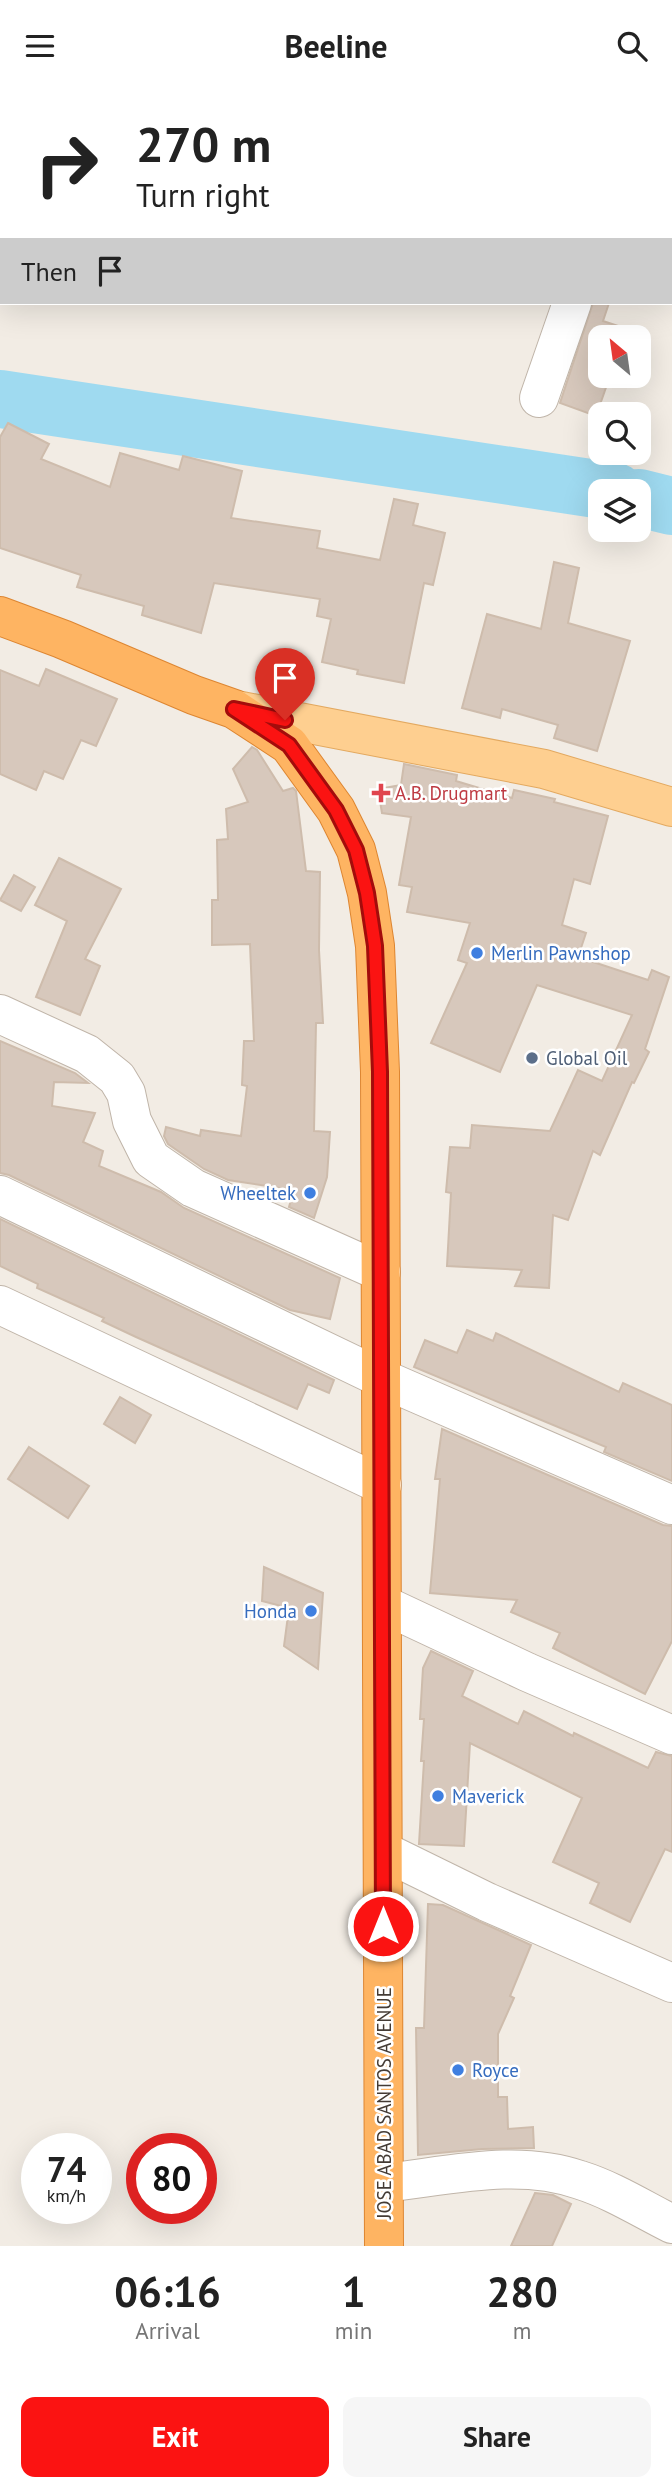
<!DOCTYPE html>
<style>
:root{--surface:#fff;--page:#f6f6f6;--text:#222;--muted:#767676;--accent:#fb1312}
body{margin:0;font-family:"PT Sans",sans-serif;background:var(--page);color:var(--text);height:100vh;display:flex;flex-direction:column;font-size:26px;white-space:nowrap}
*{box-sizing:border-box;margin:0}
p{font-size:23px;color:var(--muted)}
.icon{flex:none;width:38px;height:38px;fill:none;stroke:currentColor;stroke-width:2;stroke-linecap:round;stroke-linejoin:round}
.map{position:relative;height:2155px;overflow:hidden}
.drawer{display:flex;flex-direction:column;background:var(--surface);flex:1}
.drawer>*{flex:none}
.hud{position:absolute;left:0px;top:0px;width:672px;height:214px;box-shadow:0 7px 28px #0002;background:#fff;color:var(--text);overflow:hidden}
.needle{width:46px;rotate:331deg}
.fabs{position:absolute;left:588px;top:234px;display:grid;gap:14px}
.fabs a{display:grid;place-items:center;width:63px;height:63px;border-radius:14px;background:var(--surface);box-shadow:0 7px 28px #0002;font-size:35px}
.speed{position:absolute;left:21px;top:2042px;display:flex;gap:14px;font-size:35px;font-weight:700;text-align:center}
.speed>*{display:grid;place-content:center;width:91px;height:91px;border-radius:50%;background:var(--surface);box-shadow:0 7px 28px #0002;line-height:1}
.speed small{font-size:18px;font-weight:400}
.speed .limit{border:10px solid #d22;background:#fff;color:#111}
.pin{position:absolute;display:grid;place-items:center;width:60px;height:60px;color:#fff;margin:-72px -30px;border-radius:50% 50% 50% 0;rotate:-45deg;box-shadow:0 0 7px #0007}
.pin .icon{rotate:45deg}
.me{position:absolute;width:77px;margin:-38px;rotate:0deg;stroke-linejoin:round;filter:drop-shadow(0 0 5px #0008)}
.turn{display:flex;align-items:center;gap:24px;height:147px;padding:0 21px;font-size:32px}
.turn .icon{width:91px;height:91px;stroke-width:2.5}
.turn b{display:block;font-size:49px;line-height:60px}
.then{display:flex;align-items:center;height:66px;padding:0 21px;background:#0003;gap:14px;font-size:26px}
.eta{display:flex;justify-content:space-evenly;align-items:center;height:119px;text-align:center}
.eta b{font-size:42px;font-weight:800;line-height:49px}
.button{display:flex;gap:14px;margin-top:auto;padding:14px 21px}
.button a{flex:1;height:80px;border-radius:14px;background:var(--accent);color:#fff;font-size:28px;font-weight:800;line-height:80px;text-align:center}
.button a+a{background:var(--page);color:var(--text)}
header{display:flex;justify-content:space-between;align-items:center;height:91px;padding:0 21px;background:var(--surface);font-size:32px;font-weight:800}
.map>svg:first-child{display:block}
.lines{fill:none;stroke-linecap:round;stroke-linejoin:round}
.river{stroke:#9fdaf0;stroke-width:58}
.building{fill:#d7c8bc;stroke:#cebcac;stroke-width:2}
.minor-casing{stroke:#c0b5a9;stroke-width:40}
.major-casing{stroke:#e3a960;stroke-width:40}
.highway-casing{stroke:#dd8632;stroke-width:40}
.minor{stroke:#fff;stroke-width:38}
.major{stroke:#fecf90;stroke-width:38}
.highway{stroke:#feb462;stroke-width:38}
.route-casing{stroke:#a30c0c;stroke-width:18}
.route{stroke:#fb1312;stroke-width:12}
.health-dot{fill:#e0444e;stroke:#fff;stroke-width:2.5}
.shop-dot{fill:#3f7fe0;stroke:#fff;stroke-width:2.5}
.service-dot{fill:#5c6f8a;stroke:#fff;stroke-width:2.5}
.labels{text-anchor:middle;stroke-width:5;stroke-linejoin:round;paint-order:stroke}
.health-label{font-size:19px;fill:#be3a42;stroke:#fff;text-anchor:start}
.shop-label{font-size:19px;fill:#366cbe;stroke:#fff;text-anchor:start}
.service-label{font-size:19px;fill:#4e5e75;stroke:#fff;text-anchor:start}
.street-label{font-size:19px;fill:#443b34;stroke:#fff}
</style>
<header><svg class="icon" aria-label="menu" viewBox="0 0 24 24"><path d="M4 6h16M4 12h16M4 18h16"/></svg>Beeline<svg class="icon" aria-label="search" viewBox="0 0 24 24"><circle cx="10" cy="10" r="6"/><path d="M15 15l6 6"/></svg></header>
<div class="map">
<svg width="672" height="2155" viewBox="0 0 672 2155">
<rect width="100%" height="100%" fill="#f2ece4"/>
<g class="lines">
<g class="river">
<path d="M0,308L616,401"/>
<path d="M639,407L672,415"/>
</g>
</g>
<g class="building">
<path d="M593,212H609L603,230L627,238L624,247H600V285H610L596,325L560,312Z"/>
<path d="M8,332L49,353L41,368L110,396L120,362L179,379L183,365L242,380L231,427L320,440L317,457L380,469L394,408L418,413L413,434L445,442L433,494L424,492L404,592L357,583L358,579L322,571L331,528L317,525L320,508L214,492L201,542L142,524L144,515L77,496L81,484L0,457V346Z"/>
<path d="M554,471L579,477L568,532L630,550L597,660L554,647L558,634L502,618L500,627L462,617L487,523L541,538Z"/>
<path d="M46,578L117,608L96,655L81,649L63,688L44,680L36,699L0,683V579L39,595Z"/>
<path d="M252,656L257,659L283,700L293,697L296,700L306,780L320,781L319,859L323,932H316L314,1040L330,1041L327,1086L314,1127L289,1116L294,1099L228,1089L204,1078L168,1053L164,1045L166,1036L200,1045L201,1039L241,1045L247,995L242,994L244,950H254L250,853L212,854V809H218L217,749L228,748L226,718L248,711L233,678Z"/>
<path d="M404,673L457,684L456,690L512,707L514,699L555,708L554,711L608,725L590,793L574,788L562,834L586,842L578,866L648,889L652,879L669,886L645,958L649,961L634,992L632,991L600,1064L593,1060L568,1129L553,1124L549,1197L515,1195L522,1179L447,1175L451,1102L446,1101L450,1056L470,1057L472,1034L550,1040L578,979L602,990L632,924L537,894L500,981L431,952L467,872L458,869L470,832L407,821L412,796L399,794L411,726L382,722L378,698L401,694Z"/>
<path d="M59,767L121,798L85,868L100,875L80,924L36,906L67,830L35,814Z"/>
<path d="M14,784L35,796L21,820L0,809Z"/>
<path d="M0,950L75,982L88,992L54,991L52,1015L95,1022L83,1051L103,1060L99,1075L161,1101L184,1117L340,1187L330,1228L290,1219L9,1084L0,1082Z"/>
<path d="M0,1128L334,1289L329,1302L308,1293L297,1318L136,1246L102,1230L104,1227L37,1197L38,1193L0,1175Z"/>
<path d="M467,1239L493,1250L496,1242L619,1301L623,1292L672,1314V1390L604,1361L606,1356L414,1276L425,1249L457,1262Z"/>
<path d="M120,1306L151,1324L135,1352L104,1333Z"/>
<path d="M442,1338L663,1434L672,1435V1550L645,1603L553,1557L560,1542L511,1521L517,1509L430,1502L440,1388H435Z"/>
<path d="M29,1356L89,1395L68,1427L8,1388Z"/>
<path d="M264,1476L323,1502L318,1578L284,1555L289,1517L262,1510Z"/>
<path d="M431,1560L473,1580L462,1605L518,1633L524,1620L573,1645L574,1642L648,1677L656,1661L672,1665V1761L665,1758L630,1831L590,1812L599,1792L553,1771L582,1707L470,1652L464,1755L419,1753L424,1670H421L424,1628H420L423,1577Z"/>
<path d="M428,1813L443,1814L531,1854L510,1905L514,1907L498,1943V2006H507L508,2038L533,2036L534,2057L482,2058L418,2064L416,1937H424Z"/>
<path d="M535,2102L553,2104L571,2113L552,2155H511Z"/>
</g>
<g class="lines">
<g class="minor-casing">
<g id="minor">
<path d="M627,0L632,2"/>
<path d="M670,14H672"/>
<path d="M539,307L572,212"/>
<path d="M0,923L87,963L117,987L126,1002L132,1030L151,1068L193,1097L381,1181"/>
<path d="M0,1104L381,1287L672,1414"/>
<path d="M0,1214L382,1394"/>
<path d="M382,1513L527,1581L672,1644"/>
<path d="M383,1760L487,1811L672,1892"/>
<path d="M384,2092C448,2085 518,2067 580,2089C612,2099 642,2118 672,2133"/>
</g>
</g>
<g class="major-casing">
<path id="major" d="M236,619L544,678L672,716"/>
</g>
<g class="highway-casing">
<path id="highway" d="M0,525L62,548L194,604L234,618L289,654L336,719L356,759L367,802L375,855L380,981L384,2155"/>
</g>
<use href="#minor" class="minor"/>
<use href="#major" class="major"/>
<use href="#highway" class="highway"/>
</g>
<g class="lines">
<g class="route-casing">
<path id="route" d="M285,629L234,618L289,654L336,719L356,759L367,802L375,855L380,981L383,1835"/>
</g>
<use href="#route" class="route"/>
</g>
<path class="health-dot" d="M377.5 691.5h7v7h7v7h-7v7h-7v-7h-7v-7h7z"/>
<g class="shop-dot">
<circle cx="477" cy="862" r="7"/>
<circle cx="310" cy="1102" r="7"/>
<circle cx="311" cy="1520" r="7"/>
<circle cx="438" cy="1705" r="7"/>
<circle cx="458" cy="1979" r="7"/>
</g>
<circle class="service-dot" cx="532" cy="967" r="7"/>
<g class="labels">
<g class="health-label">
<text x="395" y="709">A.B. Drugmart</text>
</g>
<g class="shop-label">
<text x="491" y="869">Merlin Pawnshop</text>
<text x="296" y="1109" text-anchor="end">Wheeltek</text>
<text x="297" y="1527" text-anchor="end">Honda</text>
<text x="452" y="1712">Maverick</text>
<text x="472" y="1986">Royce</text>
</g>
<g class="service-label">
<text x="546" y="974">Global Oil</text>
</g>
<g class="street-label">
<text transform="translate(384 2012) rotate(-90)" y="7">JOSE ABAD SANTOS AVENUE</text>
</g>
</g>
</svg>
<div class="fabs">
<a><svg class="needle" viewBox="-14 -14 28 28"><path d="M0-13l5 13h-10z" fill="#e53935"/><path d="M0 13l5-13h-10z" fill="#767676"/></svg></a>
<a><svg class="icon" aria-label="search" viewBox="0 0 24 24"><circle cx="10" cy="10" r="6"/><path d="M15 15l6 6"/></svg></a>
<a><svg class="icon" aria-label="layers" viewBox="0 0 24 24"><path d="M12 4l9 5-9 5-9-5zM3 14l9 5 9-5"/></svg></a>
</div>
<div class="speed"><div>74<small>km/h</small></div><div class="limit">80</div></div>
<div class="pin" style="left:285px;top:629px;background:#d93025"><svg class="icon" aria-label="arrive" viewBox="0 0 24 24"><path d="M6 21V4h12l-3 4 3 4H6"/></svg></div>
<svg class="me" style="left:383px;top:1835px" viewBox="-20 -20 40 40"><circle r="17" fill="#fb1312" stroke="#fff" stroke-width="3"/><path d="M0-11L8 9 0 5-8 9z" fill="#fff"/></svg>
<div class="hud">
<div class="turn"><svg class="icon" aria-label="right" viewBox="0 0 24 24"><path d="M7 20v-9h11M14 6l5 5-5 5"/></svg><div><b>270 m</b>Turn right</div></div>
<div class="then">Then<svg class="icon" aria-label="arrive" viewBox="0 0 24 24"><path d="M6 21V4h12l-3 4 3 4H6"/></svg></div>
</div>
</div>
<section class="drawer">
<div class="eta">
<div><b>06:16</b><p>Arrival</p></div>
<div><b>1</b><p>min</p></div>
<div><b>280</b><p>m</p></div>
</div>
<div class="button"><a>Exit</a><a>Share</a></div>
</section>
